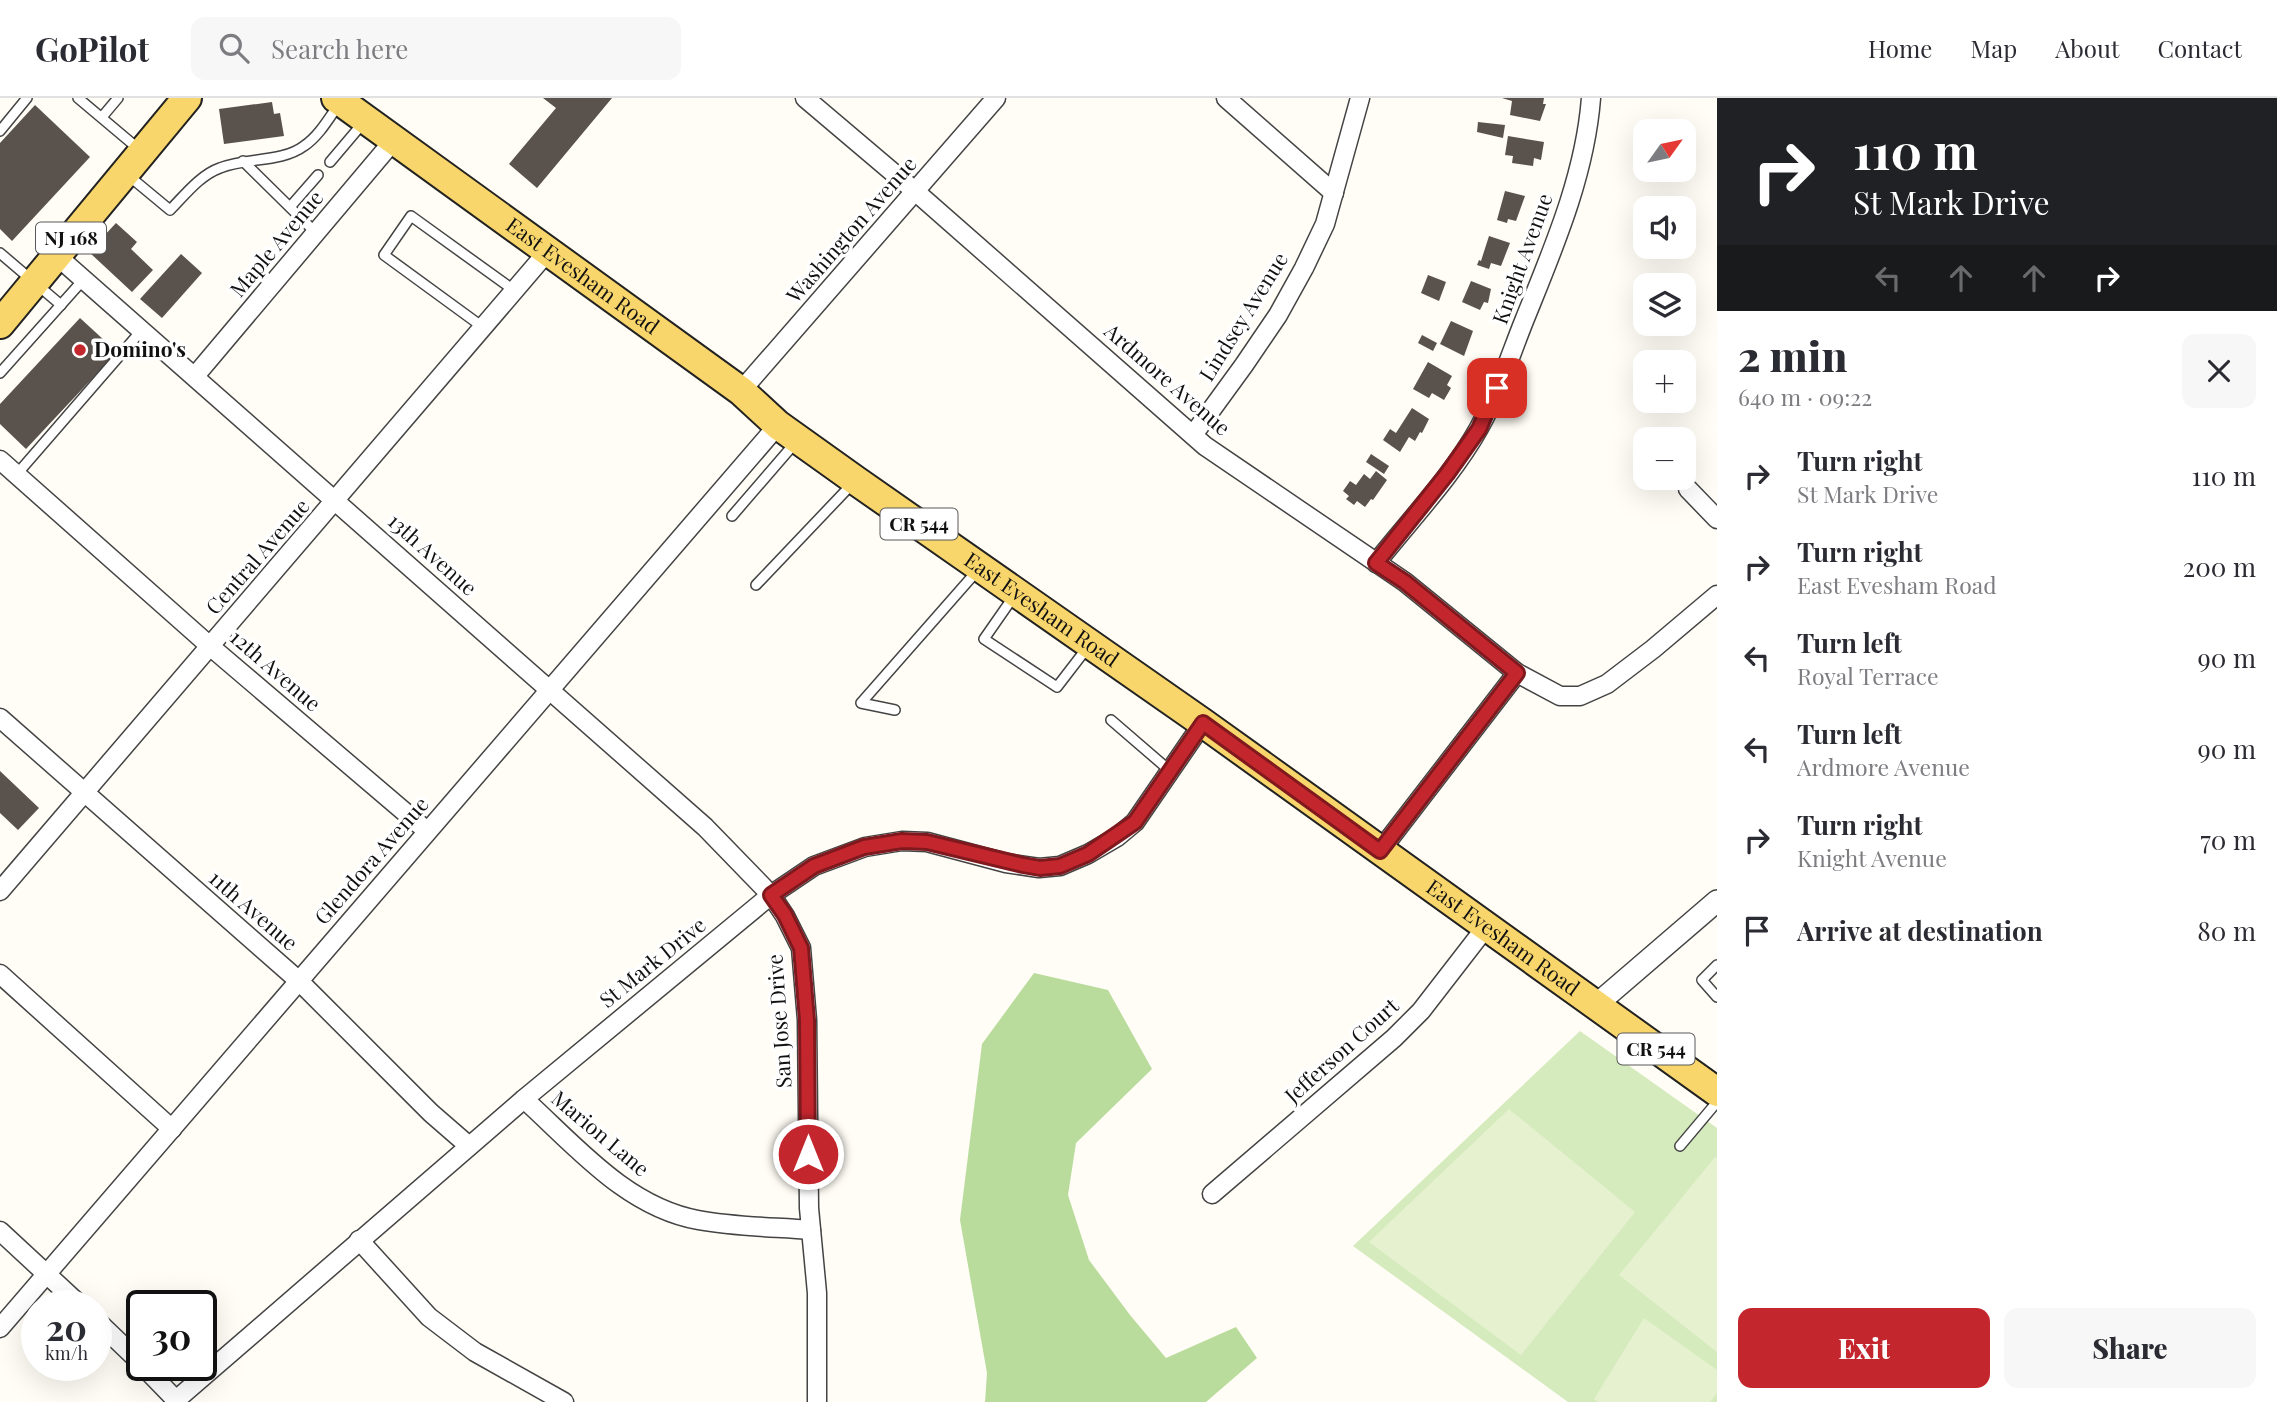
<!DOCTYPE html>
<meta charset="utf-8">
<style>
:root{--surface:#fff;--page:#f7f7f7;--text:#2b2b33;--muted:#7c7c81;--line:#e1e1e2;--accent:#c4262e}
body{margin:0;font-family:"Playfair Display",serif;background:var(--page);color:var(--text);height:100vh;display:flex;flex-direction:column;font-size:26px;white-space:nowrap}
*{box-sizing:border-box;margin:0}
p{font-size:23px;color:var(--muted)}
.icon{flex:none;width:38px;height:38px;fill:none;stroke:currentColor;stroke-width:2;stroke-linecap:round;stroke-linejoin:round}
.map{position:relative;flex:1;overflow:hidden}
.drawer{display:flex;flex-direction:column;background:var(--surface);width:560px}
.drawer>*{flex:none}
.hud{background:#202124;color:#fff;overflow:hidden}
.needle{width:46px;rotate:57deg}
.buttons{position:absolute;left:1633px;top:21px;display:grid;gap:14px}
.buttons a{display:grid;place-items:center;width:63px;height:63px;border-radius:14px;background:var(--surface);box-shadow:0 7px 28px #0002;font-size:35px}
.speed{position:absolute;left:21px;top:1192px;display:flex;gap:14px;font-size:35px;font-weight:700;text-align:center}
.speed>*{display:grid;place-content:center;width:91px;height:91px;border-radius:50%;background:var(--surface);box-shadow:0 7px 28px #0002;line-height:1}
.speed small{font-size:18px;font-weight:400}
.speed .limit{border:4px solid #111;border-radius:10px;background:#fff;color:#111}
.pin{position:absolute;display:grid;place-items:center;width:60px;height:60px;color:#fff;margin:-30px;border-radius:14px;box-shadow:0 4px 10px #0006}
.me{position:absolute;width:77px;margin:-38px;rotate:0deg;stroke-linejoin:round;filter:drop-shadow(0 0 5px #0008)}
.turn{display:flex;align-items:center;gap:24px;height:147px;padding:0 21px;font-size:32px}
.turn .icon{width:91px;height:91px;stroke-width:2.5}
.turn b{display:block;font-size:49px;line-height:60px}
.lanes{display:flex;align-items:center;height:66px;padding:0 21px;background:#0003;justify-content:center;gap:35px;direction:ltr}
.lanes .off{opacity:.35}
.round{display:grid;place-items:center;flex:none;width:74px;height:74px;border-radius:14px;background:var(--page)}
.overview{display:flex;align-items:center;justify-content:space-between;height:119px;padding:0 21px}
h1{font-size:42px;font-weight:800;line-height:52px}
.button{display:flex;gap:14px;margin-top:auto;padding:14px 21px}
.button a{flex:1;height:80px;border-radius:14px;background:var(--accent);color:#fff;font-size:28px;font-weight:800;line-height:80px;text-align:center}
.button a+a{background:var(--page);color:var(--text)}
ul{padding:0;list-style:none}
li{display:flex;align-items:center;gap:21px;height:91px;padding:0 21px}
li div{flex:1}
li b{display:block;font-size:26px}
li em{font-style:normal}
header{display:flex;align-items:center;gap:42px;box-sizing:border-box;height:98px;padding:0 35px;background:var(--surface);border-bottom:2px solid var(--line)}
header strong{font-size:33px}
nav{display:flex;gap:38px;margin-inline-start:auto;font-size:24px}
.search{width:490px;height:63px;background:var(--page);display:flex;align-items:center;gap:18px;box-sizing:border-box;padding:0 24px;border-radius:14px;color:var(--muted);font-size:26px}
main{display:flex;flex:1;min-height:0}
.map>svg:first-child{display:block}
.green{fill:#d5ebbd}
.forest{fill:#b9dc9c}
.pitch{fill:#e6f2cf}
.building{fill:#5a524d}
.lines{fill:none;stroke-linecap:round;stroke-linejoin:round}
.service-casing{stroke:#444;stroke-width:12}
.minor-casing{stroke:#444;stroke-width:21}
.tertiary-casing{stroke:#444;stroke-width:24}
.primary-casing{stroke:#222;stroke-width:32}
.service{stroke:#fff;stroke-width:9}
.minor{stroke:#fff;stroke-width:18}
.tertiary{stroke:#fff;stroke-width:21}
.primary{stroke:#f9d66b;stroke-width:28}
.route-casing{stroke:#7f191e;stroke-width:18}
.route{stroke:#c4262e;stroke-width:12}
.poi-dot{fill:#c4262e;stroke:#fff;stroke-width:2.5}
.labels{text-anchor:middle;stroke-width:7;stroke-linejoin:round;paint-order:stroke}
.shield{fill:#fff;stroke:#585858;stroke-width:2}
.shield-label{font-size:19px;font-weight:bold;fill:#111}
.street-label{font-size:21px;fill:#111;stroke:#fff}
.poi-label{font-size:21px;font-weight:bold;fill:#111;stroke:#fff;text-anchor:start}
</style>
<header>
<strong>GoPilot</strong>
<div class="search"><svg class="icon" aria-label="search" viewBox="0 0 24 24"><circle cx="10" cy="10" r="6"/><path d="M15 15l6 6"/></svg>Search here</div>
<nav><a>Home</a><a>Map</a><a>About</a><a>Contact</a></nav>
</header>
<main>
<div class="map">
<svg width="1717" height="1304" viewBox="0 0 1717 1304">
<rect width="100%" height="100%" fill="#fffdf5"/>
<path class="green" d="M1580,933L1717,1030V1304H1568L1353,1148Z"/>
<path class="forest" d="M1034,875L1108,892L1152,971L1076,1045L1068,1097L1089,1162L1130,1217L1166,1260L1236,1229L1257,1260L1206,1304H985L987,1275L960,1122L982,946Z"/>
<g class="pitch">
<path d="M1509,1011L1635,1114L1521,1257L1369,1144Z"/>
<path d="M1715,1059L1717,1060V1254L1619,1177Z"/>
<path d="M1644,1220L1717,1272V1295L1710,1304H1598L1594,1301Z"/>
</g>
<g class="building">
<path d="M543,0H612L537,90L509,66L556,10Z"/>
<path d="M1502,0H1544L1543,6H1546L1540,23L1510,17L1512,3Z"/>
<path d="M272,4L274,16L280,15L284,38L224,46L219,11Z"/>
<path d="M35,7L90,59L12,143L0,131V45Z"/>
<path d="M1478,24L1505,27L1503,40L1477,34Z"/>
<path d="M1508,38L1544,44L1541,62L1534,60L1533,68L1512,65L1513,58L1505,57Z"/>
<path d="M1505,93L1525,98L1516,123L1508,121L1507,125L1497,122Z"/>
<path d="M116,125L137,144L131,151L153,172L132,194L89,154Z"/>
<path d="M1489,138L1510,145L1501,168L1491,165L1489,171L1477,167L1479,162L1481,163Z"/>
<path d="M181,156L202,175L162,220L140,201Z"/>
<path d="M1428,177L1446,184L1439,203L1421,195Z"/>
<path d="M1471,183L1491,191L1488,205L1484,204L1480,212L1462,204Z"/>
<path d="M80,220L117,254L26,351L0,326V306Z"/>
<path d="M1451,223L1473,233L1464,258L1440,246Z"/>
<path d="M1422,237L1437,245L1433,253L1418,245Z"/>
<path d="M1428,264L1452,278L1447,287L1451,290L1444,302L1432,295L1429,300L1413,291Z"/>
<path d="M1412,310L1429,321L1422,335L1420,334L1415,343L1409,339L1400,354L1383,342L1390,331L1396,335Z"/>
<path d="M1371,356L1389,368L1384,376L1366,364Z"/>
<path d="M1376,373L1387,382L1373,402L1371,401L1365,409L1357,403L1354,407L1346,401L1349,398L1343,393L1350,383L1356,387L1364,376L1370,381Z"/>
<path d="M0,673L39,710L18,732L0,715Z"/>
</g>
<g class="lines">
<g class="service-casing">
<g id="service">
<path d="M78,0L141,53"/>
<path d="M102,19L118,0"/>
<path d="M0,33L27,0"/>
<path d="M243,63L316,135"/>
<path d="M330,64L363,25"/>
<path d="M129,78L170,112C184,98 200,77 220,70C246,59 281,65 304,48C319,38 329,20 339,6"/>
<path d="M290,109L318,77"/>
<path d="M0,155L61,207"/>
<path d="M484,230L384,157L411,118L515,193"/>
<path d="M0,275L84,181"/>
<path d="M17,376L141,233"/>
<path d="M732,418L795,345"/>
<path d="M756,487L854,384"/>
<path d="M1014,498L984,541L1057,589L1087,550"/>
<path d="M895,612L861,605L977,473"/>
<path d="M1111,622L1169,672"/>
<path d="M1717,867L1702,882L1717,899"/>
<path d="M1680,1048L1717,1004"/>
</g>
</g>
<g class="minor-casing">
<g id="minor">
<path d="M805,0L916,94L1205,348L1405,484L1517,575L1560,598H1580L1607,586L1653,551L1717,497"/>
<path d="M1226,0L1334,95"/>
<path d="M57,158L705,729L771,797L785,818L801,850L807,922L809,1110L817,1195V1304"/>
<path d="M195,278L394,42"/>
<path d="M741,293L996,0"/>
<path d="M1193,337L1244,267L1278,217L1304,170L1325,126L1360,0"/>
<path d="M0,362L211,549L427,733"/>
<path d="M1688,391L1717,421"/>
<path d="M1376,465C1410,422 1453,377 1479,330C1498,296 1510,258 1524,223C1553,151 1585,78 1591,0"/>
<path d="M0,620L299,883L431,1015L469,1048"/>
<path d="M1380,753L1517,575"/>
<path d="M0,793L549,152"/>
<path d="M0,876L172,1031"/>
<path d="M524,1001C575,1047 626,1109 698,1122C735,1129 774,1129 811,1132"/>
<path d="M1212,1096L1394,940L1421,913L1486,829"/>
<path d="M0,1133L81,1208"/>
<path d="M359,1142L429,1219L475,1254L564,1304"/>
<path d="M96,1222L142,1266"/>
<path d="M0,1230L778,327"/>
<path d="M142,1267L176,1302"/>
<path d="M176,1302L524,1001L771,797L814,768L865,749L902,743L927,744L1006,765L1039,770L1060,768L1088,756L1117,739L1135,724L1203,625"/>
</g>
</g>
<g class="tertiary-casing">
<path id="tertiary" d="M1596,907L1717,803"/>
</g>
<g class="primary-casing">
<g id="primary">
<path id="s1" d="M336,0L741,293L778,327L855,382L1203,625L1717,994"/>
<path d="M0,226L187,0"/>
</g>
</g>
<use href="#service" class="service"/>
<use href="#minor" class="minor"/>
<use href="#tertiary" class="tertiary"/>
<use href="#primary" class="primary"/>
</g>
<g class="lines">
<g class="route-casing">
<path id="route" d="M808,1056L807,922L801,850L785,817L771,797L814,768L864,749L902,743L927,744L1023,767L1040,770L1060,768L1088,756L1135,724L1203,625L1380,753L1517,575L1405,484L1376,465L1447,376L1479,331L1497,290"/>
</g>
<use href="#route" class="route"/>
</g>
<circle class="poi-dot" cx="80" cy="252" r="7"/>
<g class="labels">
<g class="shield">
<rect x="36" y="124.5" width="70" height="31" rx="5"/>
<rect x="880.5" y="410.5" width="77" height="31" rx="5"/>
<rect x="1617.5" y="935.5" width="77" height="31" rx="5"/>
</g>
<g class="shield-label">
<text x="71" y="147">NJ 168</text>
<text x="919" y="433">CR 544</text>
<text x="1656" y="958">CR 544</text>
</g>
<g class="street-label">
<text transform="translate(852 132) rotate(-49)" y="7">Washington Avenue</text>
<text transform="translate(277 146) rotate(-50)" y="7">Maple Avenue</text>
<text transform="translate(1523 161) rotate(-70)" y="7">Knight Avenue</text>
<text dy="7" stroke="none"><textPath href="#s1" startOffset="304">East Evesham Road</textPath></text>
<text transform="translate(1244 219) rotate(-58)" y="7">Lindsey Avenue</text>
<text transform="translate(1167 282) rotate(41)" y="7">Ardmore Avenue</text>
<text transform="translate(432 457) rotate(42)" y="7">13th Avenue</text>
<text transform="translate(258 459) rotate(-49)" y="7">Central Avenue</text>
<text dy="7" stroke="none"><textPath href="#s1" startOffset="872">East Evesham Road</textPath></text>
<text transform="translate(275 573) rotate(41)" y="7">12th Avenue</text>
<text transform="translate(372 763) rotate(-49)" y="7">Glendora Avenue</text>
<text transform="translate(253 813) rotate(41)" y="7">11th Avenue</text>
<text dy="7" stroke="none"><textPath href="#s1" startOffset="1438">East Evesham Road</textPath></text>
<text transform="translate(653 865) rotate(-39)" y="7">St Mark Drive</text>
<text transform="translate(780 923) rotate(-94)" y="7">San Jose Drive</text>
<text transform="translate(1342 953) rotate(-42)" y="7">Jefferson Court</text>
<text transform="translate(600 1036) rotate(40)" y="7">Marion Lane</text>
</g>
<g class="poi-label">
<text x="94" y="259">Domino's</text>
</g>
</g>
</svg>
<div class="buttons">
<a><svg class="needle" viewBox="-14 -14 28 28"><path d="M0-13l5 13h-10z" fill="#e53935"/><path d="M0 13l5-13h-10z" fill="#7c7c81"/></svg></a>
<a><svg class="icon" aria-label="sound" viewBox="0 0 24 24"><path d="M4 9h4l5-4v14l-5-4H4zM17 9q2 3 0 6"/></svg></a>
<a><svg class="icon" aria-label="layers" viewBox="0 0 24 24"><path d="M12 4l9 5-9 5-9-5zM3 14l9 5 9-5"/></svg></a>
<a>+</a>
<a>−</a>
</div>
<div class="speed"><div>20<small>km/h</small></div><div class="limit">30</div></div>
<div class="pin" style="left:1497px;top:290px;background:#d93025"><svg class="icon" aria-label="arrive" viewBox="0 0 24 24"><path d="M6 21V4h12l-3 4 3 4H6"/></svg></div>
<svg class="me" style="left:808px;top:1056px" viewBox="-20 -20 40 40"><circle r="17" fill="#c4262e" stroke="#fff" stroke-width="3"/><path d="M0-11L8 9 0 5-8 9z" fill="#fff"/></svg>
</div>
<section class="drawer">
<div class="hud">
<div class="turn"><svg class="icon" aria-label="right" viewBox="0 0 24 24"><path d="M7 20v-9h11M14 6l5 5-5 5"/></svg><div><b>110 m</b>St Mark Drive</div></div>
<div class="lanes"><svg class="icon off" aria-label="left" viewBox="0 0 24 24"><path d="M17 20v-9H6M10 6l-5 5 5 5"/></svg><svg class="icon off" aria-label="ahead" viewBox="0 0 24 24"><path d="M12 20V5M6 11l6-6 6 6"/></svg><svg class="icon off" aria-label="ahead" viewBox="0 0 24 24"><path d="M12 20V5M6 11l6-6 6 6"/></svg><svg class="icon" aria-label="right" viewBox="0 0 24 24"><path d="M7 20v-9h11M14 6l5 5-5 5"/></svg></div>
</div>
<div class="overview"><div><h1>2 min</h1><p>640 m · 09:22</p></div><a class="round"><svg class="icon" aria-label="close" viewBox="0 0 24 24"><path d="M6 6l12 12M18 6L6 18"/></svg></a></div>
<ul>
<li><svg class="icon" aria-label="right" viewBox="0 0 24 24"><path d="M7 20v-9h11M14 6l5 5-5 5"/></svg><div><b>Turn right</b><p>St Mark Drive</p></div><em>110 m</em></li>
<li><svg class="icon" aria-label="right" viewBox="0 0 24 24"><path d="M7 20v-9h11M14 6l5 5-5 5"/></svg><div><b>Turn right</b><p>East Evesham Road</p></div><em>200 m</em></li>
<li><svg class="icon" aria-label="left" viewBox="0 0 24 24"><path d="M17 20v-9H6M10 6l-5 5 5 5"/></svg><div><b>Turn left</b><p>Royal Terrace</p></div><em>90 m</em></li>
<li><svg class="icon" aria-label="left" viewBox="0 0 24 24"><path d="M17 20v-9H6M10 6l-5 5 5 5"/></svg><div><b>Turn left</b><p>Ardmore Avenue</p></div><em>90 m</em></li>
<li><svg class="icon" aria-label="right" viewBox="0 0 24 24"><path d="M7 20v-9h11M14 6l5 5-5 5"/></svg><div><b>Turn right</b><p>Knight Avenue</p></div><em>70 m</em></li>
<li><svg class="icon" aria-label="arrive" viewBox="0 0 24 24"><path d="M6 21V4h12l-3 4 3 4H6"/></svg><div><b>Arrive at destination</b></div><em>80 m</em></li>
</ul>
<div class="button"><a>Exit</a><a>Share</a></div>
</section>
</main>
